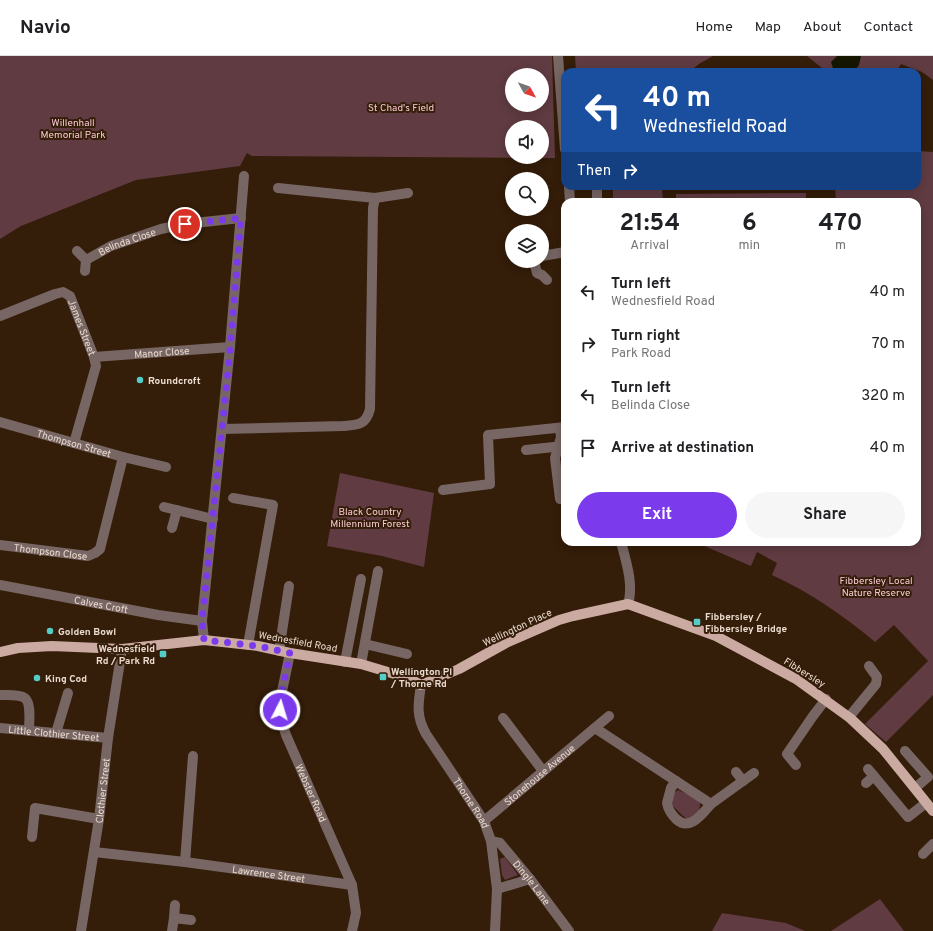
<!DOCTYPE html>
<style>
:root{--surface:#fff;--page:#f6f6f6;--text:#202124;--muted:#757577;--line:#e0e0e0;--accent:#7c3aed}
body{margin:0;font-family:Overpass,sans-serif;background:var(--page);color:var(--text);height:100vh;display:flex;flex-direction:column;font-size:15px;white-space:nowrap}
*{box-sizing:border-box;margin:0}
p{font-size:13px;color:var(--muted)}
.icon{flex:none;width:22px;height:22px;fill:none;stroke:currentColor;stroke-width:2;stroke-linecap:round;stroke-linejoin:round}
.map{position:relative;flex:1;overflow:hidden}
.side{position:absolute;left:561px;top:142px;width:360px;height:348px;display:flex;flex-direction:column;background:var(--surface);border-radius:12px;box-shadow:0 2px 10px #0003}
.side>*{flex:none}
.top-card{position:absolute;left:561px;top:12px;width:360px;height:122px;border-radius:12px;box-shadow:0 2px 10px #0003;background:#1a4fa0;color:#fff;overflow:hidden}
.needle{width:26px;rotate:130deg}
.controls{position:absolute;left:505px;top:12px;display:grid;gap:8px}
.controls a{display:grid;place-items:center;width:44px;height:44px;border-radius:50%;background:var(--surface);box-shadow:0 2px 10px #0003;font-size:20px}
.pin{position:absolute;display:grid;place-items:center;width:34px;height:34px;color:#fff;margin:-17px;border:2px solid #fff;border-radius:50%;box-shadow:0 1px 4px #0007}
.me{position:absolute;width:44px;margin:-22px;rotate:5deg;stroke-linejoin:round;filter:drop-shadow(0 0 3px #0008)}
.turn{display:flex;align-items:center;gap:14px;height:84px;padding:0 16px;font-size:18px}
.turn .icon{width:52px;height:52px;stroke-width:2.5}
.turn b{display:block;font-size:28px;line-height:34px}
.then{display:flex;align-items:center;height:38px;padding:0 16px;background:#0003;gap:8px;font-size:15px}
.eta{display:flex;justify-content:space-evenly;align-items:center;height:68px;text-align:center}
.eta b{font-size:24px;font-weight:700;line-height:28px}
.cta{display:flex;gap:8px;margin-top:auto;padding:8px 16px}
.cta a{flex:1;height:46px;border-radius:24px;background:var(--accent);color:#fff;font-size:16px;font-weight:700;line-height:46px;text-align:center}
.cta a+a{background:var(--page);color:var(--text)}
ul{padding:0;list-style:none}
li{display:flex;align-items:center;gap:12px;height:52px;padding:0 16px}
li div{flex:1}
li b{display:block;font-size:15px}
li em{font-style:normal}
header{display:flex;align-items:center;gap:24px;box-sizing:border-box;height:56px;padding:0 20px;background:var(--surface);border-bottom:1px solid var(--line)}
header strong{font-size:19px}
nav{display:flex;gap:22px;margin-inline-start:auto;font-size:14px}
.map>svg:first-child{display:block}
.green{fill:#603b42;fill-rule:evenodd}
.water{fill:#151600}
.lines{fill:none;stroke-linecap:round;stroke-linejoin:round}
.minor{stroke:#776663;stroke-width:10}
.major{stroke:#cbaaa2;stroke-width:10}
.route{stroke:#7c3aed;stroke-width:7;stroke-dasharray:0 12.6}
.poi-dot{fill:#54cdc8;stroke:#341d09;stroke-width:1.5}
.labels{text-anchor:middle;stroke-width:4;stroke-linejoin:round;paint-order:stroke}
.park-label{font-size:10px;fill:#f9cad2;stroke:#341d09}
.street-label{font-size:10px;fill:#ebdbcf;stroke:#341d09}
.poi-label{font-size:10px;font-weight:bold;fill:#ebdbcf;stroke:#341d09;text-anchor:start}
</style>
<header>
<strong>Navio</strong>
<nav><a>Home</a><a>Map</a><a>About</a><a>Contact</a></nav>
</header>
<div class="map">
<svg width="933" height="875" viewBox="0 0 933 875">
<rect width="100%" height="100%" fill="#341d09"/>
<g class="green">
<path d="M0,0H552L555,102L252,100L247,97L240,110L136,124L21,170L0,183ZM512,19H542V49H512ZM512,71H542V101H512Z"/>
<path d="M575,0H713L699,8L689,16H576Z"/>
<path d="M807,0H933V24L922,16L901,8L896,16H827Z"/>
<path d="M917,95L933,96V639L886,686L865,668L928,605L894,569L875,586C843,559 809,536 772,519L777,507L757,496L751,510L695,486H917V146H836L835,130H917Z"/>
<path d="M613,130H662L663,146H613Z"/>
<path d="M806,137V146H676V138Z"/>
<path d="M340,417L434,437L424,511L382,500L327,490Z"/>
<path d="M678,734L694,741L700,747C700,757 696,760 687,763L682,759L672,749V739Z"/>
<path d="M505,801L518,819L505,824L502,819L500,803Z"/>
<path d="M880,843L904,875H831Z"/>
<path d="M722,857L786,867L805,875H712Z"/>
</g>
<path class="water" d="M837,0H861L859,9L854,16H834L831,6Z"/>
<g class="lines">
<g class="minor">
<path d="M558,0L565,93"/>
<path d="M569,130L570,146"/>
<path d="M278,132L375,142"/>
<path d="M597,146V130"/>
<path d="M77,195L86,204L85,215"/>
<path d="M542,200L565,196"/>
<path id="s1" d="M86,204L111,190L161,173L185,168L241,162"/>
<path d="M534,205L537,217L542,219L547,224"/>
<path id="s2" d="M0,260L55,238L63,236L70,240L94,301L96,310L74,387"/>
<path id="s3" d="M94,301L230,291"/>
<path id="s4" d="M0,366L123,401L166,411"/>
<path d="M222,373L343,370C358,369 366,369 370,353L373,152L375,142L408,137"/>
<path d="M526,394L563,390"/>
<path d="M443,434L490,428L488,379L565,371"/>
<path d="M233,442L273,449L248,589"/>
<path d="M560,443L555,402L561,381L560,372"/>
<path d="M164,451L213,463"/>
<path d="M172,472L177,454"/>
<path d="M621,486C626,505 634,529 628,548"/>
<path id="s5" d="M0,489L88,500L95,497L100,493L123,401"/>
<path id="s6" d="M0,529L158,559L202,565"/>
<path d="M204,584L202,565L230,291L244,120"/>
<path d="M365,588L407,598"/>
<path d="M279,595L289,530"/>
<path id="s7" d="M290,597L280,645L281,663L286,679L352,829L356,857L352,875"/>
<path d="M345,606L361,523"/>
<path d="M361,608L378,515"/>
<path id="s8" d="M421,629C418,649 416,660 426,678L484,765L491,785L497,833L495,875"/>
<path d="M0,639C7,639 17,638 23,641C32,644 29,666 29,675"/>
<path d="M849,661L876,628L877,621L869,610"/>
<path d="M503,662L543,715"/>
<path id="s9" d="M0,672L108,682"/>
<path d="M595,672L711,748L754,717"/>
<path d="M56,677L68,637"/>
<path d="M905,695L928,721L915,732"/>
<path d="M796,709L787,698L813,660L826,643"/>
<path d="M868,713L908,761L926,747"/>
<path d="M736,716L743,725"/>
<path d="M676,725L671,732L667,747C668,753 671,758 676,763C690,776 702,758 711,748"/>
<path d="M866,727L874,720"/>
<path id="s10" d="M484,765L609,660"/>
<path d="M32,781L35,752L99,763"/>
<path id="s11" d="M491,785L500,787L530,823L569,875"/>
<path id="s12" d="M94,796L185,806L352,829"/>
<path d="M923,798L933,788"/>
<path d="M185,806L193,700"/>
<path d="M497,833L530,823"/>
<path d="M174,862L175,849"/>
<path id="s13" d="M81,875L99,763L108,682L122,593"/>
<path d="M172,875L174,862L191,864"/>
</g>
<path class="major" d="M0,596L18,592L52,590L122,593L204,584L258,590L290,597L361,608L408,622L421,629L459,613L506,587L559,564L573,560L628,548L716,580L796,623L850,662L883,693L933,755"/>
</g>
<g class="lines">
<path class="route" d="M185,168L241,162L229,305L202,565L204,584L258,590L290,597L280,645V654"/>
</g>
<g class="poi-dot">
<circle cx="140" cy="324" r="4"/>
<rect x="693" y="562" width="8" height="8" rx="2"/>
<circle cx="50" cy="575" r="4"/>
<rect x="159" y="594" width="8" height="8" rx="2"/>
<rect x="379" y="617" width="8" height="8" rx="2"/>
<circle cx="37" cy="622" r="4"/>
</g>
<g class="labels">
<g class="park-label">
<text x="401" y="55">St Chad's Field</text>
<text x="73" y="70">Willenhall<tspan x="73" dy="12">Memorial Park</tspan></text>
<text x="370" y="459">Black Country<tspan x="370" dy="12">Millennium Forest</tspan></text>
<text x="876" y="528">Fibbersley Local<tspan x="876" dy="12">Nature Reserve</tspan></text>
</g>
<g class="street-label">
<text dy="4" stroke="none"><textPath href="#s1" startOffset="45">Belinda Close</textPath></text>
<text dy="4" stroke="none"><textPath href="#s2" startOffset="109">James Street</textPath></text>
<text dy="4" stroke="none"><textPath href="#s3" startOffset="68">Manor Close</textPath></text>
<text dy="4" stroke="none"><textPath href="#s4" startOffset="77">Thompson Street</textPath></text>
<text dy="4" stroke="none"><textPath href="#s5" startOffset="51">Thompson Close</textPath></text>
<text dy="4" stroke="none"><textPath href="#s6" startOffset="103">Calves Croft</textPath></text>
<text transform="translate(517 571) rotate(-25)" y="4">Wellington Place</text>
<text transform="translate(298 585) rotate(10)" y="4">Wednesfield Road</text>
<text transform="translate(805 616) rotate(32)" y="4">Fibbersley</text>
<text dy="4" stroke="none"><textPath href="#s9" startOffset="54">Little Clothier Street</textPath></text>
<text dy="4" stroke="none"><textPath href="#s10" startOffset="72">Stonehouse Avenue</textPath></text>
<text dy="4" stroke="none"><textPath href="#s13" startOffset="142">Clothier Street</textPath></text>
<text dy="4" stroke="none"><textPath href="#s7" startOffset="147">Webster Road</textPath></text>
<text dy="4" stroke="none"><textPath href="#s8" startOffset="133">Thorne Road</textPath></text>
<text dy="4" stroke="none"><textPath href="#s12" startOffset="176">Lawrence Street</textPath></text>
<text dy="4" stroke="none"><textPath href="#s11" startOffset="60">Dingle Lane</textPath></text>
</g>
<g class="poi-label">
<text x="148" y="328">Roundcroft</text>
<text x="705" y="564">Fibbersley /<tspan x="705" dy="12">Fibbersley Bridge</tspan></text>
<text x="58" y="579">Golden Bowl</text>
<text x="155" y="596" text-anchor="end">Wednesfield<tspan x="155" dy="12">Rd / Park Rd</tspan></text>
<text x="391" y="619">Wellington Pl<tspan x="391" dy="12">/ Thorne Rd</tspan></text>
<text x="45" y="626">King Cod</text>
</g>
</g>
</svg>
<div class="controls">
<a><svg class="needle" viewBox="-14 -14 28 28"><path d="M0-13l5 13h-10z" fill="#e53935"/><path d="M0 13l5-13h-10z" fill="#757577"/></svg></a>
<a><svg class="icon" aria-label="sound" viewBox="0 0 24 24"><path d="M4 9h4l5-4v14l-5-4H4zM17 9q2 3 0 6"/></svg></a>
<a><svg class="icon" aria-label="search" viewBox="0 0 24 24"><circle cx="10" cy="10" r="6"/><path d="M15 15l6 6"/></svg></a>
<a><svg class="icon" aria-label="layers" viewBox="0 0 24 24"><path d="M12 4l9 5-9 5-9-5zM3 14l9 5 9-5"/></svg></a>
</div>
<div class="pin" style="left:185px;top:168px;background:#d93025"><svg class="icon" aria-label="arrive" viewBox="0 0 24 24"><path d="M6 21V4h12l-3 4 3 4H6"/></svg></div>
<svg class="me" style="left:280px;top:654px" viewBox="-20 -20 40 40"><circle r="17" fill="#7c3aed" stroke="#fff" stroke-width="3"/><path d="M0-11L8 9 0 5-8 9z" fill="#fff"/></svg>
<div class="top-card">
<div class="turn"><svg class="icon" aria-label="left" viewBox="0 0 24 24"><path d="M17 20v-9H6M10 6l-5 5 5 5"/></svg><div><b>40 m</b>Wednesfield Road</div></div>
<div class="then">Then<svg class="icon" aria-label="right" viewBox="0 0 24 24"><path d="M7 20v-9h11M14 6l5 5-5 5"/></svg></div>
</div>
<section class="side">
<div class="eta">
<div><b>21:54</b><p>Arrival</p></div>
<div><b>6</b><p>min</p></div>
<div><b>470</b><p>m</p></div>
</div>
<ul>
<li><svg class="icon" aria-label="left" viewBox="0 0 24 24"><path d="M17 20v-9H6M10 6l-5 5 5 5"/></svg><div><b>Turn left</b><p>Wednesfield Road</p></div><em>40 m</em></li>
<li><svg class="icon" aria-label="right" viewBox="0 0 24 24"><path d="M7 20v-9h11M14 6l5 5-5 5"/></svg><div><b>Turn right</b><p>Park Road</p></div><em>70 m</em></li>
<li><svg class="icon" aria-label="left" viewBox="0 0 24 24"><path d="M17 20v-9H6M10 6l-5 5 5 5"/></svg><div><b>Turn left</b><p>Belinda Close</p></div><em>320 m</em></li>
<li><svg class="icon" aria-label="arrive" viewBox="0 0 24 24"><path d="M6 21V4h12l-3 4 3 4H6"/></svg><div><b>Arrive at destination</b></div><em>40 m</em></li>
</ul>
<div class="cta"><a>Exit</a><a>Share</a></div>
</section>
</div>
